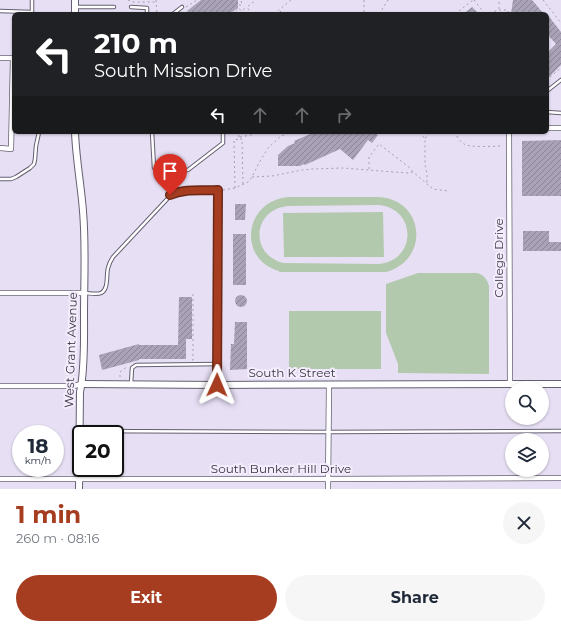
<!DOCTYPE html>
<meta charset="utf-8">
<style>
:root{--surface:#fff;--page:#f6f6f7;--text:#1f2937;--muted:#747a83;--accent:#a63d20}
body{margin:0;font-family:Montserrat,sans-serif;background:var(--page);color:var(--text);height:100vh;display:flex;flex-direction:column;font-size:15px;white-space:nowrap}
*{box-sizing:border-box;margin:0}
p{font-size:13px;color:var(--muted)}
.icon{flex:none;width:22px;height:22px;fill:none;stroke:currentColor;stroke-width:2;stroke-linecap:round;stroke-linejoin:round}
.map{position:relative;height:489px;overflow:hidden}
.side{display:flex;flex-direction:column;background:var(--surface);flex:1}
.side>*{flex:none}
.hud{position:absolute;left:12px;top:12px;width:537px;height:122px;border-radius:6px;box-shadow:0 1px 3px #0004;background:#202124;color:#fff;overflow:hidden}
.tools{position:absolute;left:505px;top:381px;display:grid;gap:8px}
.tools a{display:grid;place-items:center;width:44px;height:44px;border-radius:50%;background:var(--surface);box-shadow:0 1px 3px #0004;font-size:20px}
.speed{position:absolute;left:12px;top:425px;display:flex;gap:8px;font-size:20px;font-weight:700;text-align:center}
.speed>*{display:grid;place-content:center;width:52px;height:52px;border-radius:50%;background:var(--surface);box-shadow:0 1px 3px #0004;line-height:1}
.speed small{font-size:10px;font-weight:400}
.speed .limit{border:2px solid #111;border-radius:6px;background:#fff;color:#111}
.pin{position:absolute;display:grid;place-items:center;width:34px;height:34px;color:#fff;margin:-41px -17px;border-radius:50% 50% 50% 0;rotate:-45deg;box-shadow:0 0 4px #0007}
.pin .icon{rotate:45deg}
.me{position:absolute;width:44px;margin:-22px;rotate:1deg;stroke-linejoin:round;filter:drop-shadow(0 0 3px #0008)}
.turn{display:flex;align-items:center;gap:14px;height:84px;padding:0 16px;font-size:18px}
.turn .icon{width:52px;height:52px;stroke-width:2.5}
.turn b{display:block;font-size:28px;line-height:34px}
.lanes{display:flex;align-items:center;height:38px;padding:0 16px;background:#0003;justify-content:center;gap:20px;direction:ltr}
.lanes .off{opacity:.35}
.round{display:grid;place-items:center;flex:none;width:42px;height:42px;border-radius:21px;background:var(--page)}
.summary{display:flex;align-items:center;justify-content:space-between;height:68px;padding:0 16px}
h1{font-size:24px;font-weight:700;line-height:30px;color:var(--accent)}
.primary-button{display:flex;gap:8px;margin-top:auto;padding:8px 16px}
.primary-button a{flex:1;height:46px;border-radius:24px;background:var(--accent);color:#fff;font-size:16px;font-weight:700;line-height:46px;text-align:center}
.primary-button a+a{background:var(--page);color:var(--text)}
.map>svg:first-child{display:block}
.grass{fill:#b3c9ad;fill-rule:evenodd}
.building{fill:url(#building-hatch)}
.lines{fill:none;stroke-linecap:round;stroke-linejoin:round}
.service-casing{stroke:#665f71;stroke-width:4.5}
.minor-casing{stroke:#665f71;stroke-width:6}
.tertiary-casing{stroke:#665f71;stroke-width:8}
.path{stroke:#a6a0b0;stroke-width:1;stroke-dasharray:2 3;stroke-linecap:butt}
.service{stroke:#fff;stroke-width:2.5}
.minor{stroke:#fff;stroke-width:4.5}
.tertiary{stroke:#fff;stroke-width:6}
.route-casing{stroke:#6c2815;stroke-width:10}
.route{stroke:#a63d20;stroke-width:7}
.labels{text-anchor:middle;stroke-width:4;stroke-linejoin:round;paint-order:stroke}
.street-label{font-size:12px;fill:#3a3740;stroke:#f4edfe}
</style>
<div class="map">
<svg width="561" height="489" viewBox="0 0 561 489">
<defs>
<pattern id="building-hatch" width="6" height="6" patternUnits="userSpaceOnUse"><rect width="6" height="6" fill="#aaa3b7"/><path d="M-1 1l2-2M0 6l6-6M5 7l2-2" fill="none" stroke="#8b8696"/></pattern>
</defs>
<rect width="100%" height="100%" fill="#e7dff4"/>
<g class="grass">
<path d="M288,197H379C425,200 430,260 386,272H279V271C237,259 244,201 288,197ZM379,205C417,209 417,260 379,264L283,263C249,254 253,209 288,206Z"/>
<path d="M383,212L384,257H284L283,213Z"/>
<path d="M418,273H477C484,275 487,279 489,286V374L398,373V364L386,333V284Z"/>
<rect x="289" y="311" width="92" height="58"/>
</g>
<g class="building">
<path d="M201,0H238V8L229,14H190L187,11Z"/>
<path d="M513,0H532L544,14H511Z"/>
<path d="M472,7L479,14H463Z"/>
<path d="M547,14L561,32V65L547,79V53L556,44L547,34Z"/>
<path d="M315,132H375L378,135L372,143L368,140L353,160L340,149L305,165L304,164L300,166H278V155L288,146L295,143L294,141Z"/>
<path d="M561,140V196H522V141Z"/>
<path d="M235,204H246L245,220H235Z"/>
<path d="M523,231H549V242H561V251H523Z"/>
<rect x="233" y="234" width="13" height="51"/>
<circle cx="241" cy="301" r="6"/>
<path d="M179,297H192V339H186V359H139V360L102,370L99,355L139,344V345H178Z"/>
<path d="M235,322H247V369L230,370L231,344H234Z"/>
</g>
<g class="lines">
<g class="service-casing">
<g id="service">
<path d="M76,7H114"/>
<path d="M131,7L147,8V14"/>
<path d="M0,11L32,12"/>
<path d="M32,14V0"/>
<path d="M173,14L182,7"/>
<path d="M547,91L561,80"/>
<path d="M547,112L561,113"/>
<path d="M152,132L154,168L162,170H188L223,143V132"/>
<path d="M0,179H11L16,177L30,168L34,164L35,159L36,146L39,132"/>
<path d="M85,293C89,293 97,295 101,293C109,289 106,275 108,268C109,264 111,260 113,257L171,195C185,188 202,191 218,191L217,384"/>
<path d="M131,384L132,368L136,365L218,364"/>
<path d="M80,431L329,432L561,431"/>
</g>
</g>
<g class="minor-casing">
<g id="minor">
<path d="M0,58H14"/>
<path d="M547,128H561"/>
<path d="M509,132L510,384"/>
<path d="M0,148L11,149L13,58"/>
<path d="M0,293H84"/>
<path d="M0,386H73L82,384"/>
<path d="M0,479H328L561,478"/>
<path d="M328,489L329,384"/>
</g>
</g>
<g class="tertiary-casing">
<g id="tertiary">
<path d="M75,14V0"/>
<path d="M75,132C76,159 81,185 83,211C86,246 84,281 84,315C84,339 85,369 80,392L79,489"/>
<path d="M82,384L217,385L510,384H561"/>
</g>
</g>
<g class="path">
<path d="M128,0L133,2H156"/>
<path d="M156,0L157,14"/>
<path d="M364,0V14"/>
<path d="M474,0L485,14"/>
<path d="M543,0L561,23"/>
<path d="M239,5H242L241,0"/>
<path d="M186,7L188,6L197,0"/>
<path d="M280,11L283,14"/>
<path d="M232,14L239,8L241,11L247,7"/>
<path d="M252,14L247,7L256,0"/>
<path d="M274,14L291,0"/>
<path d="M379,14L388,0"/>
<path d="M455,14L473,0"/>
<path d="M490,14C497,9 501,10 508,10V14"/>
<path d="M499,14V0"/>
<path d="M550,77L561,68"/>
<path d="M547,79H548"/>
<path d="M420,132L425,139V165L427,174V183"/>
<path d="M454,132C457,136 460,142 464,144C471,148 494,146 503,146"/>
<path d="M477,132V133L478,132"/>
<path d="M240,137L251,135L256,132"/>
<path d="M425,138L428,136V132"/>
<path d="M240,139H242L243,184"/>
<path d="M369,169V157L379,144L410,168L413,172"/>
<path d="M252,177L272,176L302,170L312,169L343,168L393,172L409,173L413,172L433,189L448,191"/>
<path d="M235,188L234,140L239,139V132"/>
<path d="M223,190L235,188L248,182L252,177L259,163L268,148L281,136L292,132"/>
<path d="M192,360H193V291"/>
<path d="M120,377V372L128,366"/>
</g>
<use href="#service" class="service"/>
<use href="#minor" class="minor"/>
<use href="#tertiary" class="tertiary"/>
</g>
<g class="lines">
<g class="route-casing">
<path id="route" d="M170,195C185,188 202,191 218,190L217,385"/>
</g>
<use href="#route" class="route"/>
</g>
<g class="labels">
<g class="street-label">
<text transform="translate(499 258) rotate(-90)" y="4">College Drive</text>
<text transform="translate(71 350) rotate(-88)" y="4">West Grant Avenue</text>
<text x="292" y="377">South K Street</text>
<text x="281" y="473">South Bunker Hill Drive</text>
</g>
</g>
</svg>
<div class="tools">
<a><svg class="icon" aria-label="search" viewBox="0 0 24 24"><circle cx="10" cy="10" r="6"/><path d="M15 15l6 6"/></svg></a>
<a><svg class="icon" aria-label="layers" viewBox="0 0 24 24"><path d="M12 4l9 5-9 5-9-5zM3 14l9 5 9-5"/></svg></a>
</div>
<div class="speed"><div>18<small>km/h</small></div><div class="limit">20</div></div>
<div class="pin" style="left:170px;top:195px;background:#d93025"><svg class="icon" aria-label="arrive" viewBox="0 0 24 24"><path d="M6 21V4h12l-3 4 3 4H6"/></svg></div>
<svg class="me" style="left:217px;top:385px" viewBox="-20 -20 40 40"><path d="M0-17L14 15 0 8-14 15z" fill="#a63d20" stroke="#fff" stroke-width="4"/></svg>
<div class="hud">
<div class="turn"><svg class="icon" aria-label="left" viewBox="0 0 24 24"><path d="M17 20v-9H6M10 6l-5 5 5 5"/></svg><div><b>210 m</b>South Mission Drive</div></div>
<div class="lanes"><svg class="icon" aria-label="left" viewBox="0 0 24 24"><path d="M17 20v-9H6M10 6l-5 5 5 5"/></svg><svg class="icon off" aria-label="ahead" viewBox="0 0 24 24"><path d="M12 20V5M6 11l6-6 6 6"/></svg><svg class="icon off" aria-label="ahead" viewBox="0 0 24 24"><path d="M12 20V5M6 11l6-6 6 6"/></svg><svg class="icon off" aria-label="right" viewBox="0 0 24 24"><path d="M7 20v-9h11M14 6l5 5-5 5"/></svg></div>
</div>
</div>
<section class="side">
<div class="summary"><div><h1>1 min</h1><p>260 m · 08:16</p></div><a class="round"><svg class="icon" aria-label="close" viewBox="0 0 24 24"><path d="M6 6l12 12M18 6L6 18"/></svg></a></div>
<div class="primary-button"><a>Exit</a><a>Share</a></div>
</section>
